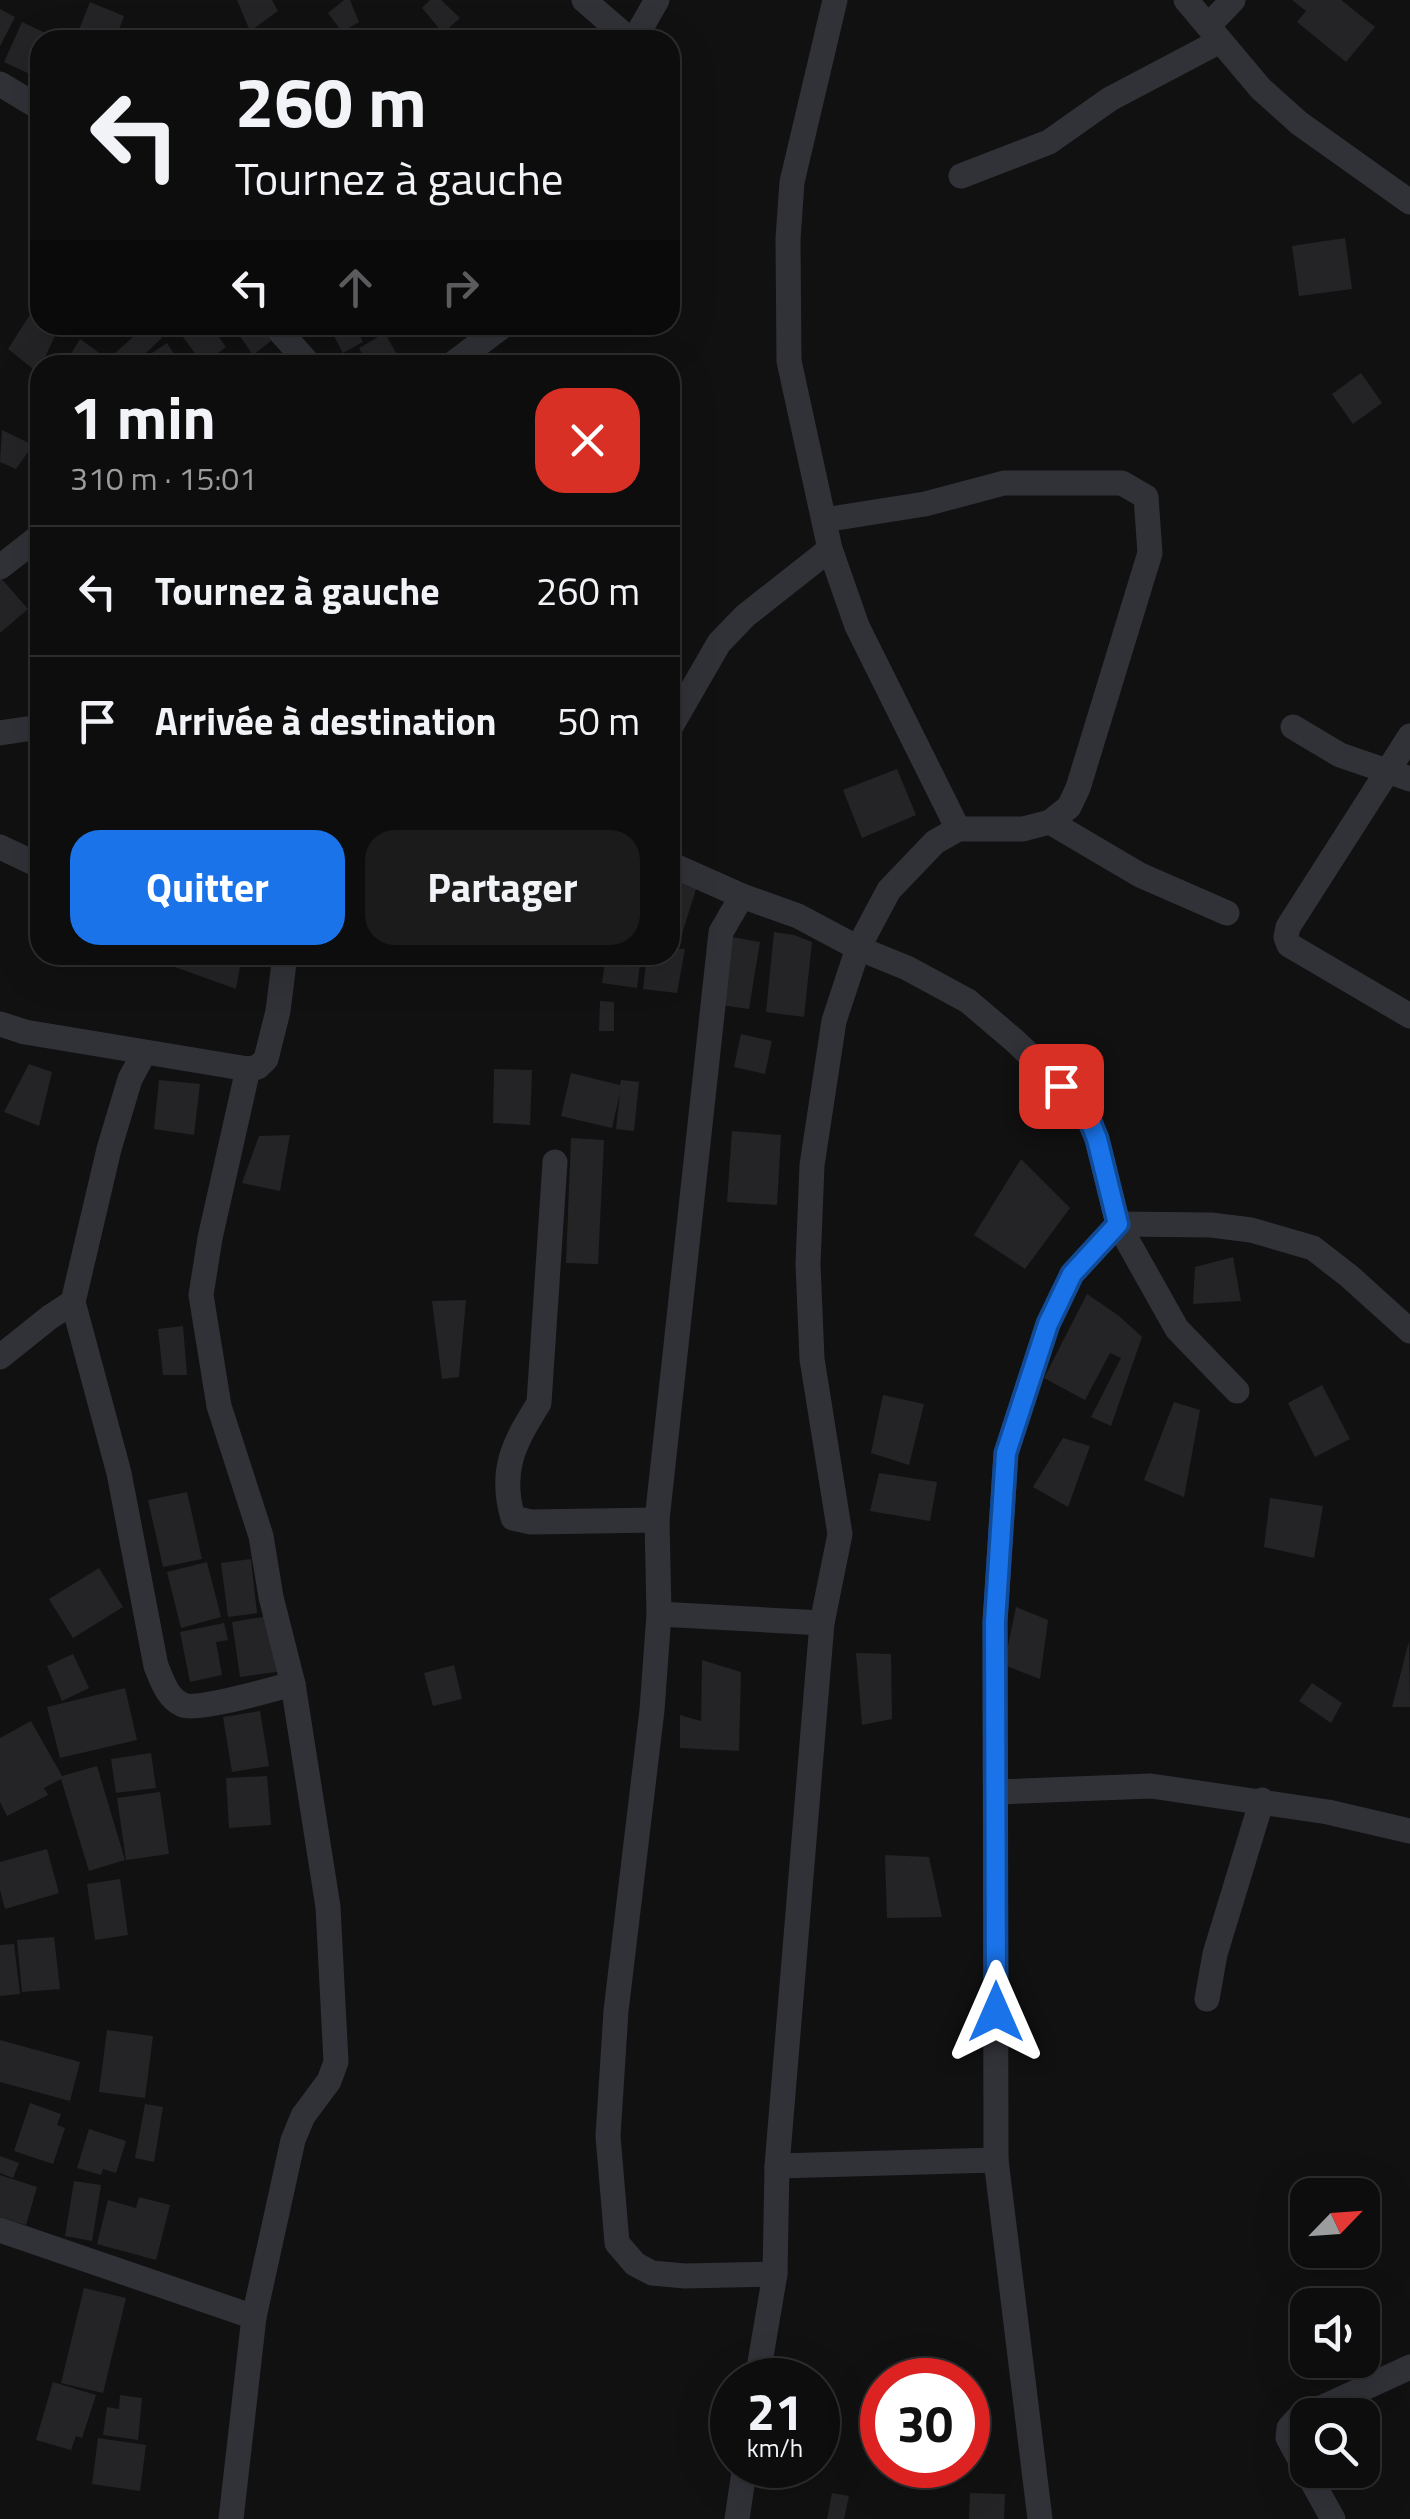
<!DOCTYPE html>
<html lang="fr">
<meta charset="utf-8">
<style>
:root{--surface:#0d0d0e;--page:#1b1b1c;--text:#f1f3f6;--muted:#9a9c9e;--line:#2d2d2e;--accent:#1a73e8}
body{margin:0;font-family:"Titillium Web",sans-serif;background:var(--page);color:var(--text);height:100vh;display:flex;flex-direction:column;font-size:38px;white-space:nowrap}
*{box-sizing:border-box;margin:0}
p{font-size:32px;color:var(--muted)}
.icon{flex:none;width:55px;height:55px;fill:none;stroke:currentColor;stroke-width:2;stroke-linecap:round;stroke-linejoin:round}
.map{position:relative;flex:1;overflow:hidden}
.panel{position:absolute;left:30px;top:355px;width:650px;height:610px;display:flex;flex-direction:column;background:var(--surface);border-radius:30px;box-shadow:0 10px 40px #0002,0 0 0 2px var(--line)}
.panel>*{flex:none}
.guide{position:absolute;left:30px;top:30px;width:650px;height:305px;border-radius:30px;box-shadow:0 10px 40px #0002,0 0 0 2px var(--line);background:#0d0d0e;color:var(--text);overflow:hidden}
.needle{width:65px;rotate:65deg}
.controls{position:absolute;left:1290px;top:2178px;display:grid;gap:20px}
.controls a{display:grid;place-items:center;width:90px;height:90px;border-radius:20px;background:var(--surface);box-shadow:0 10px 40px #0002,0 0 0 2px var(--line);font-size:50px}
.speed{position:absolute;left:710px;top:2358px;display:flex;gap:20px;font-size:50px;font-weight:700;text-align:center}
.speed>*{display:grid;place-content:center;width:130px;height:130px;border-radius:50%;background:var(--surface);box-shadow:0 10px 40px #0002,0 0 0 2px var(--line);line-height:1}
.speed small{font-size:25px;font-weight:400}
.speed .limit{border:15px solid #d22;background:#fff;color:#111}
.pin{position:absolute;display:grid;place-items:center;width:85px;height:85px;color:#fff;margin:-42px;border-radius:20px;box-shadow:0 5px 15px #0006}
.me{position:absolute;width:110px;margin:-55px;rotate:0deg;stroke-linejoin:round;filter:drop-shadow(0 0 8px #0008)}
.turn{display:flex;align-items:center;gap:35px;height:210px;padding:0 40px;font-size:45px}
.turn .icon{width:130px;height:130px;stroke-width:2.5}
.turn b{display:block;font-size:70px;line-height:85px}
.lanes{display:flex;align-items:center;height:95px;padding:0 40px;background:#0003;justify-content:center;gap:50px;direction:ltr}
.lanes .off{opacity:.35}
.round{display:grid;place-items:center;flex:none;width:105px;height:105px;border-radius:30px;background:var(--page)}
.summary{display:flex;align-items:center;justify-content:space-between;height:170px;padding:0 40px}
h1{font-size:60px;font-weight:700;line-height:75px}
.action{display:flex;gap:20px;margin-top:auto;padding:20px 40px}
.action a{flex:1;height:115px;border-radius:30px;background:var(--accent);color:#fff;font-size:40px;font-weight:700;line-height:115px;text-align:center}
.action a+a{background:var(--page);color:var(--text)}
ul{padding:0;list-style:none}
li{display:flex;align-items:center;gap:30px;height:130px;padding:0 40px;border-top:2px solid var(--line)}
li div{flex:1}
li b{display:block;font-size:38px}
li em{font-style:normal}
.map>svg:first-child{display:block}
.building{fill:#242427}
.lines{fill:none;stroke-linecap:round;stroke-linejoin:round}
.minor{stroke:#313238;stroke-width:25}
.route-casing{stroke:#114b97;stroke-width:25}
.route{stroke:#1a73e8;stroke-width:18}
</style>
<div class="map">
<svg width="1410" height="2519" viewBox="0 0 1410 2519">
<rect width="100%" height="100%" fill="#111112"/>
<g class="building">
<path d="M237,0H272L278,11L250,31Z"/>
<path d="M344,0H350L359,22L342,32L328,13Z"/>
<path d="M430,0H441L460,18L443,33L422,8Z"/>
<path d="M1292,0H1341L1375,27L1346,62L1297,22L1306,11Z"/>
<path d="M90,2L124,16L115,40H75Z"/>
<path d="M0,9L15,17L0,46Z"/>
<path d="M22,22L52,36L50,40H40V62L34,76L4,62Z"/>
<path d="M1345,238L1352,289L1299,296L1292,246Z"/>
<path d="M31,313L40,317V325L59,327L38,373L8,349Z"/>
<path d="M147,325H150L162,338L136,362L115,353Z"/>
<path d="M174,325H210L226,347L203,364Z"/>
<path d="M232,325H258L271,341L253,355Z"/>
<path d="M328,325H354L363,342L343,353Z"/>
<path d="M385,333L401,362L395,365H368L359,348Z"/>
<path d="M80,339L108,359L102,365H64Z"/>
<path d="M167,343L181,365H147L143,359Z"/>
<path d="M1361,373L1382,403L1353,424L1332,394Z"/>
<path d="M2,430L33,445L16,469L0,462Z"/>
<path d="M0,577L28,609L0,633Z"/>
<path d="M897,769L916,815L862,838L843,790Z"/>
<path d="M670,877L697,886L682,934L670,930Z"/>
<path d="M774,932L794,935L812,942L804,1017L766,1012Z"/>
<path d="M732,937L760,942L749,1009L721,1005Z"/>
<path d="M670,949H685L677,993L643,989L647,955H670Z"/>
<path d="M177,955H242L236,989L172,966Z"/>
<path d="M512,955H545L544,964L511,961Z"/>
<path d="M606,955H641L637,988L602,983Z"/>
<path d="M600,1001L614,1002V1031H599Z"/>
<path d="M741,1034L772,1041L765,1074L734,1067Z"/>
<path d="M29,1064L52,1072L39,1126L4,1112Z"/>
<path d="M494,1069L532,1070L530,1125L493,1123Z"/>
<path d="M571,1073L620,1085L621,1080L639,1082L634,1131L616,1129L620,1093L612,1128L561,1116Z"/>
<path d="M159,1080L200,1084L194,1135L154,1129Z"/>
<path d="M732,1131L781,1135L777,1205L727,1202Z"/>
<path d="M290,1135L280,1191L242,1183L259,1136Z"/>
<path d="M571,1138L604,1140L598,1264L566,1263Z"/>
<path d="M1021,1159L1070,1208L1025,1269L974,1235Z"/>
<path d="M1233,1257L1241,1301L1193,1304L1195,1267Z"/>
<path d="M1087,1294L1119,1316L1142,1337L1111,1426L1091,1417L1121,1358L1110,1353L1085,1400L1044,1378Z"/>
<path d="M466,1300L459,1377L442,1379L432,1301Z"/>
<path d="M183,1326L187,1375H163L158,1329Z"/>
<path d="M1322,1385L1350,1439L1315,1457L1288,1403Z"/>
<path d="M883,1395L924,1404L909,1465L871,1453Z"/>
<path d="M1174,1402L1200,1410L1184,1497L1144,1480Z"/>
<path d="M1063,1438L1090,1446L1068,1507L1033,1487Z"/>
<path d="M879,1473L937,1482L930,1521L870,1511Z"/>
<path d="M187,1492L202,1559L163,1567L148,1500Z"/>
<path d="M1270,1498L1323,1506L1314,1558L1264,1547Z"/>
<path d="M251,1559L257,1613L228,1617L221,1563Z"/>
<path d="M207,1562L221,1617L181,1628L167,1572Z"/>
<path d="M99,1568L123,1607L73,1638L49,1599Z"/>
<path d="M1016,1607L1048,1620L1040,1679L1004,1665Z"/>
<path d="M275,1615L283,1671L240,1677L232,1622Z"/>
<path d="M224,1623L228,1640L216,1642L222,1675L190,1682L180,1632Z"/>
<path d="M1409,1641L1410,1707H1392Z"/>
<path d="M856,1653L891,1654L892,1719L862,1725Z"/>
<path d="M73,1654L89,1688L62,1701L47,1666Z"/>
<path d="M702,1660L741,1672L739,1751L680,1748V1715L701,1721Z"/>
<path d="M454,1665L462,1699L433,1706L424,1673Z"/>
<path d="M1312,1683L1342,1703L1331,1723L1299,1701Z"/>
<path d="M125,1688L137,1740L60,1758L47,1707Z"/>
<path d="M260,1711L269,1766L232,1772L223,1717Z"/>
<path d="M31,1721L62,1776L97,1766L125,1860L89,1871L61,1779L44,1788L48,1795L7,1816L0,1802V1738Z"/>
<path d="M151,1753L156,1788L116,1793L111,1759Z"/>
<path d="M267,1776L271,1825L229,1828L226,1778Z"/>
<path d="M160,1792L169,1854L126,1860L117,1798Z"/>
<path d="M47,1849L59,1893L5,1909L0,1890V1862Z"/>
<path d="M885,1855L929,1857L942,1917L887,1918Z"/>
<path d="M120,1879L128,1935L95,1940L87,1884Z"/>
<path d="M54,1937L60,1989L22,1992L17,1940Z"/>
<path d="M14,1944L20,1994L0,1996V1945Z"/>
<path d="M107,2030L153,2036L145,2098L99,2092Z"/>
<path d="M0,2040L80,2062L70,2101L0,2082Z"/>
<path d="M30,2103L61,2114L57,2125L65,2128L53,2164L14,2151Z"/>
<path d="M145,2104L163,2107L154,2162L135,2158Z"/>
<path d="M89,2129L126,2141L116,2173L103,2169L101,2175L77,2168Z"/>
<path d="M0,2156L19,2163L13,2178L0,2173Z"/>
<path d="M0,2175L37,2187L26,2225L0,2217Z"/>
<path d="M74,2181L101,2185L92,2241L65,2236Z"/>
<path d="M139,2197L170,2205L156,2260L97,2244L108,2200L136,2208Z"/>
<path d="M84,2288L126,2298L103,2393L61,2383Z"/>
<path d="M53,2382L96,2395L82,2438L76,2436L71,2450L36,2440Z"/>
<path d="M120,2395L142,2398L138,2440L103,2435L107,2407L119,2409Z"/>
<path d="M98,2438L146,2445L140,2491L92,2484Z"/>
<path d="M832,2493L849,2496L844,2519H827Z"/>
<path d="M970,2493L1005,2494L1004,2519H969Z"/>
</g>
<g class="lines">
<g class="minor">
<path d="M584,0L630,40"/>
<path d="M835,0L792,182L788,239L789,361L830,549L857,626L958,829"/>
<path d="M1186,0L1261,89L1299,123L1410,202"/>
<path d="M1209,25L1233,0"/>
<path d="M634,40L657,0"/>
<path d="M0,84L40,108"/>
<path d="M961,176L1049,142L1110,99L1220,41"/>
<path d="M274,325L310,365"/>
<path d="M451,365L504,325"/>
<path d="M0,567L40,536"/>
<path d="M1293,727L1340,755L1410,779"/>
<path d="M670,728L719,643L745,616L830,549"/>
<path d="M0,733L40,727"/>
<path d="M1410,736L1288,927L1286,937L1289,945L1410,1016"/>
<path d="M1050,822L1140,875L1227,913"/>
<path d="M0,847L40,866"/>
<path d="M670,864L742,896"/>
<path d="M0,1024L25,1032L248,1069L258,1067L266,1059L278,1011L285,955"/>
<path d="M144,1053L130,1079L109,1149L73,1302L119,1473L156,1666C162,1680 167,1698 183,1705C200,1711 272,1689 293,1684"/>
<path d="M555,1162L539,1403C514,1443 499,1470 513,1518L531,1522L657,1520"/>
<path d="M0,1357L50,1317L73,1302"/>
<path d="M659,1614L822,1623"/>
<path d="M996,1792L1151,1786L1328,1812L1410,1831"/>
<path d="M1207,1999L1215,1954L1262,1800"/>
<path d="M777,2166L996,2160"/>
<path d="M0,2230L254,2317"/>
<path d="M775,2274L685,2276L652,2273L635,2264L617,2243L608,2136L616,2011L652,1710L659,1614L657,1520L721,932L742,896L798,916L858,948L907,968L968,1001L1015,1041L1083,1106L1097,1139L1118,1224L1177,1329L1237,1391"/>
<path d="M757,2380L775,2274L777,2166L822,1623L840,1534L812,1359L808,1264L812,1165L834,1021L858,948L889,890L935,842L958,829H1023L1050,822L1069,807L1078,788L1150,553L1146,497L1122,483H1004L925,504L824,520"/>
<path d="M231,2519L254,2317L293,2140L303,2116L329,2081L336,2062L328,1907L293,1684L271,1597L261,1536L219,1406L201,1295L210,1238L248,1069"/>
<path d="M737,2519L745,2465"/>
<path d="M1040,2519L996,2160L995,1622L1006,1453L1048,1324L1072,1274L1118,1224L1211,1225L1251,1230L1313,1248L1349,1276L1410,1331"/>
<path d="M1333,2519L1288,2438L1289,2428L1297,2419L1410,2367"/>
</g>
</g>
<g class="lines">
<g class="route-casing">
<path id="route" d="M996,2012L995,1622L1006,1453L1048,1324L1072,1274L1118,1224L1097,1139L1084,1106L1061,1086"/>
</g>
<use href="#route" class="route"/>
</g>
</svg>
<div class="controls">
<a><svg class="needle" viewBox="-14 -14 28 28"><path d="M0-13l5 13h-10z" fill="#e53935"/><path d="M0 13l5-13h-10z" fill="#9a9c9e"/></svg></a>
<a><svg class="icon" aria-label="sound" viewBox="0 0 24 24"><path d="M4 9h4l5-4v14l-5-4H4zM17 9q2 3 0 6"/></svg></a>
<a><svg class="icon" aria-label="search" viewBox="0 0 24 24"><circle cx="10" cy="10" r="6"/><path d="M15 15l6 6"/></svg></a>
</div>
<div class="speed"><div>21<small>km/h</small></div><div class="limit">30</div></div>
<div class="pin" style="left:1061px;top:1086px;background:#d93025"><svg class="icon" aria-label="arrive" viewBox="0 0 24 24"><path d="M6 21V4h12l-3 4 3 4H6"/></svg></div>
<svg class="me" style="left:996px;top:2012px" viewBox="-20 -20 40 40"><path d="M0-17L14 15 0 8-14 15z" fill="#1a73e8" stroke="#fff" stroke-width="4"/></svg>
<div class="guide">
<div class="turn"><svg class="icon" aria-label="left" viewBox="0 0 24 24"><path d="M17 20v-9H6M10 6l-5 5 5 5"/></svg><div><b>260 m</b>Tournez à gauche</div></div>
<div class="lanes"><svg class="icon" aria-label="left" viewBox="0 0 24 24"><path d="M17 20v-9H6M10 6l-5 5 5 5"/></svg><svg class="icon off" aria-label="ahead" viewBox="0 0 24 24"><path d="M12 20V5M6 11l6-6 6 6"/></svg><svg class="icon off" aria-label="right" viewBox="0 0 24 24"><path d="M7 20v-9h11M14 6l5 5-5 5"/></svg></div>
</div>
<section class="panel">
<div class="summary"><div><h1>1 min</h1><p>310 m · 15:01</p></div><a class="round" style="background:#d93025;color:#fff"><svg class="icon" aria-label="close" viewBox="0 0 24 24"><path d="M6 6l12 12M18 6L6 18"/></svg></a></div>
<ul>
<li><svg class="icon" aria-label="left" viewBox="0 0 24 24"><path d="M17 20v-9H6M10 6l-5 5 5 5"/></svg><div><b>Tournez à gauche</b></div><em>260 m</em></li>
<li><svg class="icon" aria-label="arrive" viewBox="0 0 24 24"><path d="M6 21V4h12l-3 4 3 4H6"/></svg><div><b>Arrivée à destination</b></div><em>50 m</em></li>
</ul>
<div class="action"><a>Quitter</a><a>Partager</a></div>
</section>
</div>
